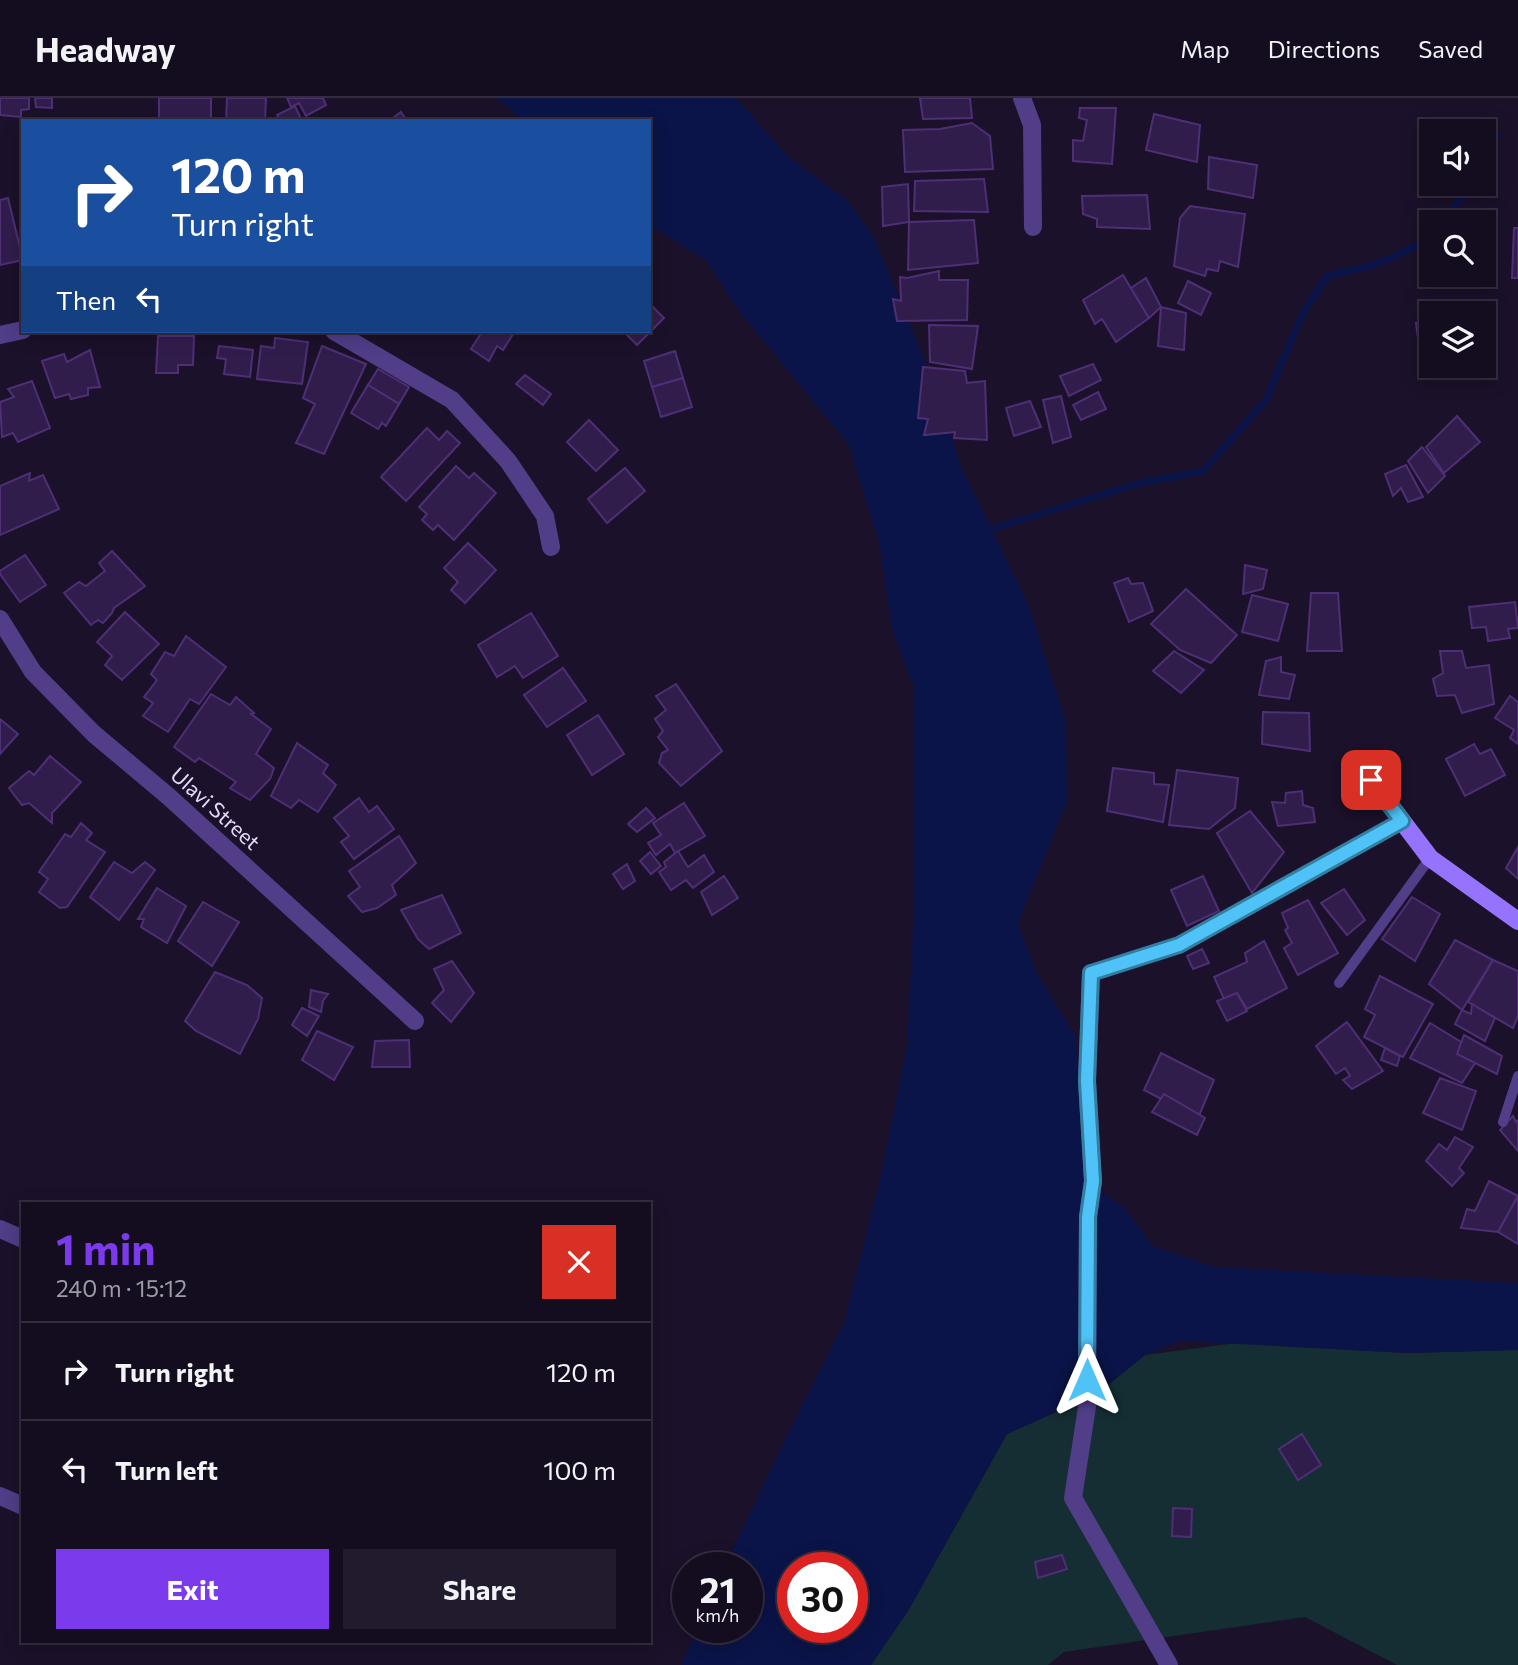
<!DOCTYPE html>
<meta charset="utf-8">
<style>
:root{--surface:#140d20;--page:#211b2d;--text:#f1f3f6;--muted:#9d9ca5;--line:#332d3e;--accent:#7c3aed}
body{margin:0;font-family:Commissioner,sans-serif;background:var(--page);color:var(--text);height:100vh;display:flex;flex-direction:column;font-size:26px;white-space:nowrap}
*{box-sizing:border-box;margin:0}
p{font-size:23px;color:var(--muted)}
.icon{flex:none;width:38px;height:38px;fill:none;stroke:currentColor;stroke-width:2;stroke-linecap:round;stroke-linejoin:round}
.map{position:relative;flex:1;overflow:hidden}
.side{position:absolute;left:21px;top:1104px;width:630px;height:441px;display:flex;flex-direction:column;background:var(--surface);border-radius:0px;box-shadow:0 4px 18px #0003,0 0 0 2px var(--line)}
.side>*{flex:none}
.guide{position:absolute;left:21px;top:21px;width:630px;height:214px;border-radius:0px;box-shadow:0 4px 18px #0003,0 0 0 2px var(--line);background:#1a4fa0;color:#fff;overflow:hidden}
.buttons{position:absolute;left:1419px;top:21px;display:grid;gap:14px}
.buttons a{display:grid;place-items:center;width:77px;height:77px;border-radius:0px;background:var(--surface);box-shadow:0 4px 18px #0003,0 0 0 2px var(--line);font-size:35px}
.speed{position:absolute;left:672px;top:1454px;display:flex;gap:14px;font-size:35px;font-weight:700;text-align:center}
.speed>*{display:grid;place-content:center;width:91px;height:91px;border-radius:50%;background:var(--surface);box-shadow:0 4px 18px #0003,0 0 0 2px var(--line);line-height:1}
.speed small{font-size:18px;font-weight:400}
.speed .limit{border:10px solid #d22;background:#fff;color:#111}
.pin{position:absolute;display:grid;place-items:center;width:60px;height:60px;color:#fff;margin:-30px;border-radius:14px;box-shadow:0 4px 10px #0006}
.me{position:absolute;width:77px;margin:-38px;rotate:0deg;stroke-linejoin:round;filter:drop-shadow(0 0 5px #0008)}
.turn{display:flex;align-items:center;gap:24px;height:147px;padding:0 35px;font-size:32px}
.turn .icon{width:91px;height:91px;stroke-width:2.5}
.turn b{display:block;font-size:49px;line-height:60px}
.then{display:flex;align-items:center;height:66px;padding:0 35px;background:#0003;gap:14px;font-size:26px}
.round{display:grid;place-items:center;flex:none;width:74px;height:74px;border-radius:0px;background:var(--page)}
.overview{display:flex;align-items:center;justify-content:space-between;height:119px;padding:0 35px}
h1{font-size:42px;font-weight:700;line-height:52px;color:var(--accent)}
.button{display:flex;gap:14px;margin-top:auto;padding:14px 35px}
.button a{flex:1;height:80px;border-radius:0px;background:var(--accent);color:#fff;font-size:28px;font-weight:700;line-height:80px;text-align:center}
.button a+a{background:var(--page);color:var(--text)}
ul{padding:0;list-style:none}
li{display:flex;align-items:center;gap:21px;height:98px;padding:0 35px;border-top:2px solid var(--line)}
li div{flex:1}
li b{display:block;font-size:26px}
li em{font-style:normal}
header{display:flex;align-items:center;gap:42px;box-sizing:border-box;height:98px;padding:0 35px;background:var(--surface);border-bottom:2px solid var(--line)}
header strong{font-size:33px}
nav{display:flex;gap:38px;margin-inline-start:auto;font-size:24px}
.map>svg:first-child{display:block}
.green{fill:#142e34}
.water{fill:#0b1448;fill-rule:evenodd}
.lines{fill:none;stroke-linecap:round;stroke-linejoin:round}
.stream{stroke:#0b1448;stroke-width:7}
.building{fill:#311d4b;stroke:#4e2f76;stroke-width:2}
.lane{stroke:#513d88;stroke-width:10}
.street{stroke:#513d88;stroke-width:18}
.secondary{stroke:#9673fd;stroke-width:18}
.route-casing{stroke:#337fa1;stroke-width:18}
.route{stroke:#4fc3f7;stroke-width:12}
.labels{text-anchor:middle;stroke-width:6;stroke-linejoin:round;paint-order:stroke}
.street-label{font-size:21px;fill:#e7daff;stroke:#1b112a}
</style>
<header>
<strong>Headway</strong>
<nav><a>Map</a><a>Directions</a><a>Saved</a></nav>
</header>
<div class="map">
<svg width="1518" height="1567" viewBox="0 0 1518 1567">
<rect width="100%" height="100%" fill="#1b112a"/>
<path class="green" d="M1236,1245L1407,1255L1518,1252V1567H1397L1305,1519L1064,1554L1048,1567H871L908,1513L1007,1336L1098,1295L1145,1257Z"/>
<path class="water" d="M496,0H736L788,58L847,102L874,139L931,278L962,371L1028,505L1066,624L1067,704L1018,825L1037,876L1075,937L1093,1088L1124,1109L1153,1148L1215,1169L1518,1185V1252L1407,1255L1181,1243L1145,1257L1098,1295L1007,1336L908,1513L871,1567H681L697,1530H747V1470H724L790,1331L844,1225L880,1082L907,948L913,828V586L892,531L879,445L849,347L735,208L707,163L649,127V23H525ZM793,1470H852V1530H793Z"/>
<g class="lines">
<g class="stream">
<path d="M1484,65L1497,36"/>
<path d="M1442,124L1473,86"/>
<path d="M985,433L1140,385L1203,373L1266,302L1302,217L1327,178L1374,167L1426,144L1432,137"/>
</g>
</g>
<g class="building">
<path d="M0,0H29V11L21,12V19L0,17Z"/>
<path d="M35,0H52V10L36,9Z"/>
<rect x="159" y="0" width="52" height="23"/>
<path d="M227,0H266L265,23H226Z"/>
<path d="M287,0H323L326,7L306,18L299,5L291,9Z"/>
<path d="M920,0H970L972,20L923,21Z"/>
<path d="M295,8L302,23H280L277,17Z"/>
<path d="M1080,10H1116L1112,66L1073,63V42L1083,43L1087,22L1079,20Z"/>
<path d="M401,14L407,23H389Z"/>
<path d="M1154,16L1200,27L1197,64L1146,52Z"/>
<path d="M972,25L990,38L993,71L905,74L903,32L940,31Z"/>
<path d="M1209,59L1257,67L1253,100L1208,91Z"/>
<path d="M984,81L988,114L914,113L915,83Z"/>
<path d="M908,86L909,124L883,128L882,89Z"/>
<path d="M1147,97L1150,131L1097,129V121L1083,116L1082,98Z"/>
<path d="M8,100L23,162L0,167V102Z"/>
<path d="M1190,108L1245,116L1238,169L1220,163L1218,173L1207,171L1205,178L1174,168L1180,120Z"/>
<path d="M974,122L978,165L908,172L909,124Z"/>
<path d="M1514,130H1518V180H1512Z"/>
<path d="M939,173V182H968L967,222L897,223L893,201L901,203L900,179L907,180Z"/>
<path d="M1123,177L1149,220L1116,244L1102,221L1095,226L1083,202Z"/>
<path d="M1146,180L1161,209L1149,220L1131,190Z"/>
<path d="M1188,183L1211,195L1201,217L1178,205Z"/>
<path d="M649,205L664,220L637,247L623,233H649Z"/>
<path d="M1161,209L1186,215L1184,252L1158,248Z"/>
<path d="M1416,225H1432V264H1421Z"/>
<path d="M929,227L978,228L972,271L930,264Z"/>
<path d="M473,233H515L503,252L497,248L489,263L471,251L480,237Z"/>
<path d="M158,238H194L193,267H178V275H156Z"/>
<path d="M275,240L308,244L302,286L257,281L261,248L274,250Z"/>
<path d="M219,248L253,252L250,279L224,276L226,261L217,260Z"/>
<path d="M322,248L366,266L324,356L296,345L315,306L303,300Z"/>
<path d="M90,252L100,289L88,290V297L71,301L69,296L55,300L42,263L64,256L67,264Z"/>
<path d="M675,253L683,280L652,289L644,263Z"/>
<path d="M1093,266L1101,282L1069,298L1060,278Z"/>
<path d="M923,269L965,273L967,285L985,283L987,342L954,340L955,334L924,337L928,321L918,320Z"/>
<path d="M378,271L409,289L399,306L368,287Z"/>
<path d="M525,277L551,296L543,307L516,286Z"/>
<path d="M683,280L692,309L661,319L652,289Z"/>
<path d="M32,283L50,330L18,344L13,335L2,339L0,304L14,299L8,291Z"/>
<path d="M368,287L399,306L386,328L382,325L378,331L351,315Z"/>
<path d="M1098,294L1106,311L1081,322L1073,307Z"/>
<path d="M1061,298L1071,339L1053,345L1043,302Z"/>
<path d="M1030,303L1041,329L1014,338L1006,310Z"/>
<path d="M1457,318L1480,344L1444,375L1426,349Z"/>
<path d="M589,322L618,352L596,373L567,344Z"/>
<path d="M427,330L439,342L447,333L460,345L406,403L381,379Z"/>
<path d="M1422,349L1445,378L1428,395L1408,363Z"/>
<path d="M1406,367L1423,399L1408,404L1401,390L1393,398L1385,376Z"/>
<path d="M456,368L469,380L474,375L496,395L454,442L438,427L433,432L422,422L427,416L419,409Z"/>
<path d="M625,370L645,393L607,425L588,401Z"/>
<path d="M30,375L29,383L43,377L59,411L0,437V388Z"/>
<path d="M468,445L496,472L465,505L451,492L458,484L444,470Z"/>
<path d="M112,453L145,488L114,510L112,515L103,525L98,522L91,527L64,495L79,484L86,488L105,473L99,465Z"/>
<path d="M25,457L46,487L20,504L0,476V473Z"/>
<path d="M1245,467L1267,472L1263,491L1243,496Z"/>
<path d="M1128,480L1131,486L1143,485L1153,513L1129,524L1114,485Z"/>
<path d="M1186,491L1237,537L1211,565L1180,552L1151,526Z"/>
<path d="M1311,495H1338L1342,553H1307Z"/>
<path d="M1252,497L1288,506L1278,543L1242,534Z"/>
<path d="M1515,504L1518,530L1508,531L1510,540L1488,543L1486,529L1472,530L1469,509Z"/>
<path d="M125,514L159,546L122,582L105,567L112,558L97,544Z"/>
<path d="M531,515L558,558L523,580L515,568L497,579L478,547Z"/>
<path d="M186,538L226,569L199,606L190,601L168,634L143,618L153,605L144,599L157,582L151,576L165,554L174,558Z"/>
<path d="M1174,553L1204,572L1181,595L1153,573Z"/>
<path d="M1440,553H1462L1466,570L1489,567L1494,606L1462,615L1455,597L1437,598L1433,581L1443,575Z"/>
<path d="M1281,559V574L1295,577L1289,601L1259,597L1266,563Z"/>
<path d="M563,570L586,603L547,629L524,597Z"/>
<path d="M676,586L722,653L681,688L659,665L662,655L668,652L658,639L663,633L655,621L666,612L656,598Z"/>
<path d="M211,596L230,607L236,599L254,615L251,616L271,631L256,656L274,670L270,681L250,702L230,690L236,684L199,660L195,664L174,649Z"/>
<path d="M1510,598L1518,604V646L1510,640L1514,632L1495,620Z"/>
<path d="M1263,614L1309,615L1310,653L1262,646Z"/>
<path d="M598,617L624,656L592,677L567,637Z"/>
<path d="M0,621L18,636L0,656Z"/>
<path d="M297,645L328,667L323,675L336,687L318,714L299,702L291,710L271,698Z"/>
<path d="M1474,646L1480,656L1491,651L1505,677L1465,698L1446,661Z"/>
<path d="M50,658L81,684L52,715V725L29,705L22,707L9,690L29,673L34,677Z"/>
<path d="M1113,670L1154,675V686L1169,687L1163,724L1107,713Z"/>
<path d="M1177,672L1238,680L1235,710L1209,731L1169,727Z"/>
<path d="M1302,693L1303,707L1313,710L1315,724L1278,728L1272,704L1285,705L1286,695Z"/>
<path d="M359,700L369,714L377,708L394,731L354,761L341,744L349,738L334,720Z"/>
<path d="M684,705L705,738L675,755L670,746L656,757L648,745L661,737L653,725Z"/>
<path d="M646,710L655,720L637,734L628,726Z"/>
<path d="M1250,713L1284,754L1252,795L1217,735Z"/>
<path d="M81,725L92,735L86,742L105,754L67,809L60,810L39,794L48,781L39,774L65,736L71,739Z"/>
<path d="M399,738L416,765L392,787L396,797L377,810L362,814L348,798L360,789L349,773Z"/>
<path d="M1518,749V781L1506,770Z"/>
<path d="M678,753L688,769L704,757L714,774L693,790L686,782L671,792L659,774L666,769L664,764Z"/>
<path d="M650,754L661,768L651,776L640,763Z"/>
<path d="M114,764L132,775L145,764L155,772L119,822L90,799Z"/>
<path d="M627,766L635,783L623,791L613,776Z"/>
<path d="M724,778L738,800L712,817L701,794Z"/>
<path d="M1203,778L1219,813L1187,828L1171,792Z"/>
<path d="M157,790L186,808L167,845L141,829L144,821H138Z"/>
<path d="M1344,791L1365,822L1347,837L1321,805Z"/>
<path d="M442,797L461,835L429,851L418,841L401,812Z"/>
<path d="M1412,799L1440,816L1415,863L1382,841Z"/>
<path d="M1308,802L1338,855L1298,877L1284,850L1292,845L1285,832L1288,830L1282,815Z"/>
<path d="M203,804L239,824L212,868L178,843Z"/>
<path d="M1455,842L1493,862L1462,912L1429,886Z"/>
<path d="M1264,843L1287,890L1247,911L1237,895L1224,901L1214,879L1247,864L1245,855Z"/>
<path d="M1202,851L1209,865L1193,871L1187,858Z"/>
<path d="M1493,862L1518,873V918L1513,930L1468,904Z"/>
<path d="M452,863L474,895L451,924L432,905L444,892L434,871Z"/>
<path d="M215,874L247,887L262,900L258,921L240,956L196,933L185,923Z"/>
<path d="M1380,878L1433,906L1403,959L1364,939L1375,917L1365,911Z"/>
<path d="M311,892L328,896L323,903L321,914L309,909Z"/>
<path d="M1237,895L1247,913L1227,923L1217,903Z"/>
<path d="M1472,906L1495,920L1485,943L1455,926L1462,912L1471,916Z"/>
<path d="M302,910L319,918L307,938L292,927Z"/>
<path d="M1347,924L1383,973L1352,991L1343,982L1350,978L1345,970L1336,976L1316,948Z"/>
<path d="M1430,925L1481,956L1462,985L1410,960Z"/>
<path d="M317,933L353,949L334,982L302,962Z"/>
<path d="M1464,937L1502,958L1497,976L1457,956Z"/>
<path d="M409,942L410,969H372L375,943Z"/>
<path d="M1385,950L1400,958L1397,968L1381,962Z"/>
<path d="M1161,955L1214,982L1198,1020L1144,992Z"/>
<path d="M1440,980L1476,993L1462,1032L1423,1015Z"/>
<path d="M1164,996L1205,1020L1197,1037L1152,1014Z"/>
<path d="M1513,1018L1516,1024L1518,1022V1053L1500,1032Z"/>
<path d="M1455,1039L1473,1049L1459,1070L1464,1075L1452,1088L1426,1063L1439,1046L1447,1052Z"/>
<path d="M1489,1083L1518,1098L1498,1134L1461,1130L1467,1111L1475,1113Z"/>
<path d="M1518,1098V1146L1498,1134Z"/>
<path d="M1302,1336L1321,1367L1298,1382L1279,1351Z"/>
<path d="M1173,1410L1192,1411L1191,1439L1172,1438Z"/>
<path d="M1062,1457L1067,1471L1038,1480L1035,1464Z"/>
</g>
<g class="lines">
<g class="lane">
<path d="M1091,875L1179,847L1402,723"/>
<path d="M1339,885L1430,760"/>
<path d="M1503,1024L1518,978"/>
</g>
<g class="street">
<path d="M1022,0L1032,27L1033,129"/>
<path d="M334,233L452,302L508,363L545,418L551,449"/>
<path d="M0,237L23,232"/>
<path d="M0,521L33,574L94,636L168,698L415,923"/>
<path d="M1091,875L1087,983L1093,1083L1088,1119L1087,1309L1073,1400L1169,1567"/>
<path d="M0,1131L23,1141"/>
<path d="M0,1398L23,1408"/>
</g>
<path class="secondary" d="M1371,682L1430,760L1518,823"/>
</g>
<g class="lines">
<g class="route-casing">
<path id="route" d="M1087,1282L1088,1119L1093,1083L1087,983L1091,875L1179,847L1402,723L1371,682"/>
</g>
<use href="#route" class="route"/>
</g>
<g class="labels">
<g class="street-label">
<text transform="translate(215 711) rotate(42)" y="7">Ulavi Street</text>
</g>
</g>
</svg>
<div class="buttons">
<a><svg class="icon" aria-label="sound" viewBox="0 0 24 24"><path d="M4 9h4l5-4v14l-5-4H4zM17 9q2 3 0 6"/></svg></a>
<a><svg class="icon" aria-label="search" viewBox="0 0 24 24"><circle cx="10" cy="10" r="6"/><path d="M15 15l6 6"/></svg></a>
<a><svg class="icon" aria-label="layers" viewBox="0 0 24 24"><path d="M12 4l9 5-9 5-9-5zM3 14l9 5 9-5"/></svg></a>
</div>
<div class="speed"><div>21<small>km/h</small></div><div class="limit">30</div></div>
<div class="pin" style="left:1371px;top:682px;background:#d93025"><svg class="icon" aria-label="arrive" viewBox="0 0 24 24"><path d="M6 21V4h12l-3 4 3 4H6"/></svg></div>
<svg class="me" style="left:1087px;top:1282px" viewBox="-20 -20 40 40"><path d="M0-17L14 15 0 8-14 15z" fill="#4fc3f7" stroke="#fff" stroke-width="4"/></svg>
<div class="guide">
<div class="turn"><svg class="icon" aria-label="right" viewBox="0 0 24 24"><path d="M7 20v-9h11M14 6l5 5-5 5"/></svg><div><b>120 m</b>Turn right</div></div>
<div class="then">Then<svg class="icon" aria-label="left" viewBox="0 0 24 24"><path d="M17 20v-9H6M10 6l-5 5 5 5"/></svg></div>
</div>
<section class="side">
<div class="overview"><div><h1>1 min</h1><p>240 m · 15:12</p></div><a class="round" style="background:#d93025;color:#fff"><svg class="icon" aria-label="close" viewBox="0 0 24 24"><path d="M6 6l12 12M18 6L6 18"/></svg></a></div>
<ul>
<li><svg class="icon" aria-label="right" viewBox="0 0 24 24"><path d="M7 20v-9h11M14 6l5 5-5 5"/></svg><div><b>Turn right</b></div><em>120 m</em></li>
<li><svg class="icon" aria-label="left" viewBox="0 0 24 24"><path d="M17 20v-9H6M10 6l-5 5 5 5"/></svg><div><b>Turn left</b></div><em>100 m</em></li>
</ul>
<div class="button"><a>Exit</a><a>Share</a></div>
</section>
</div>
